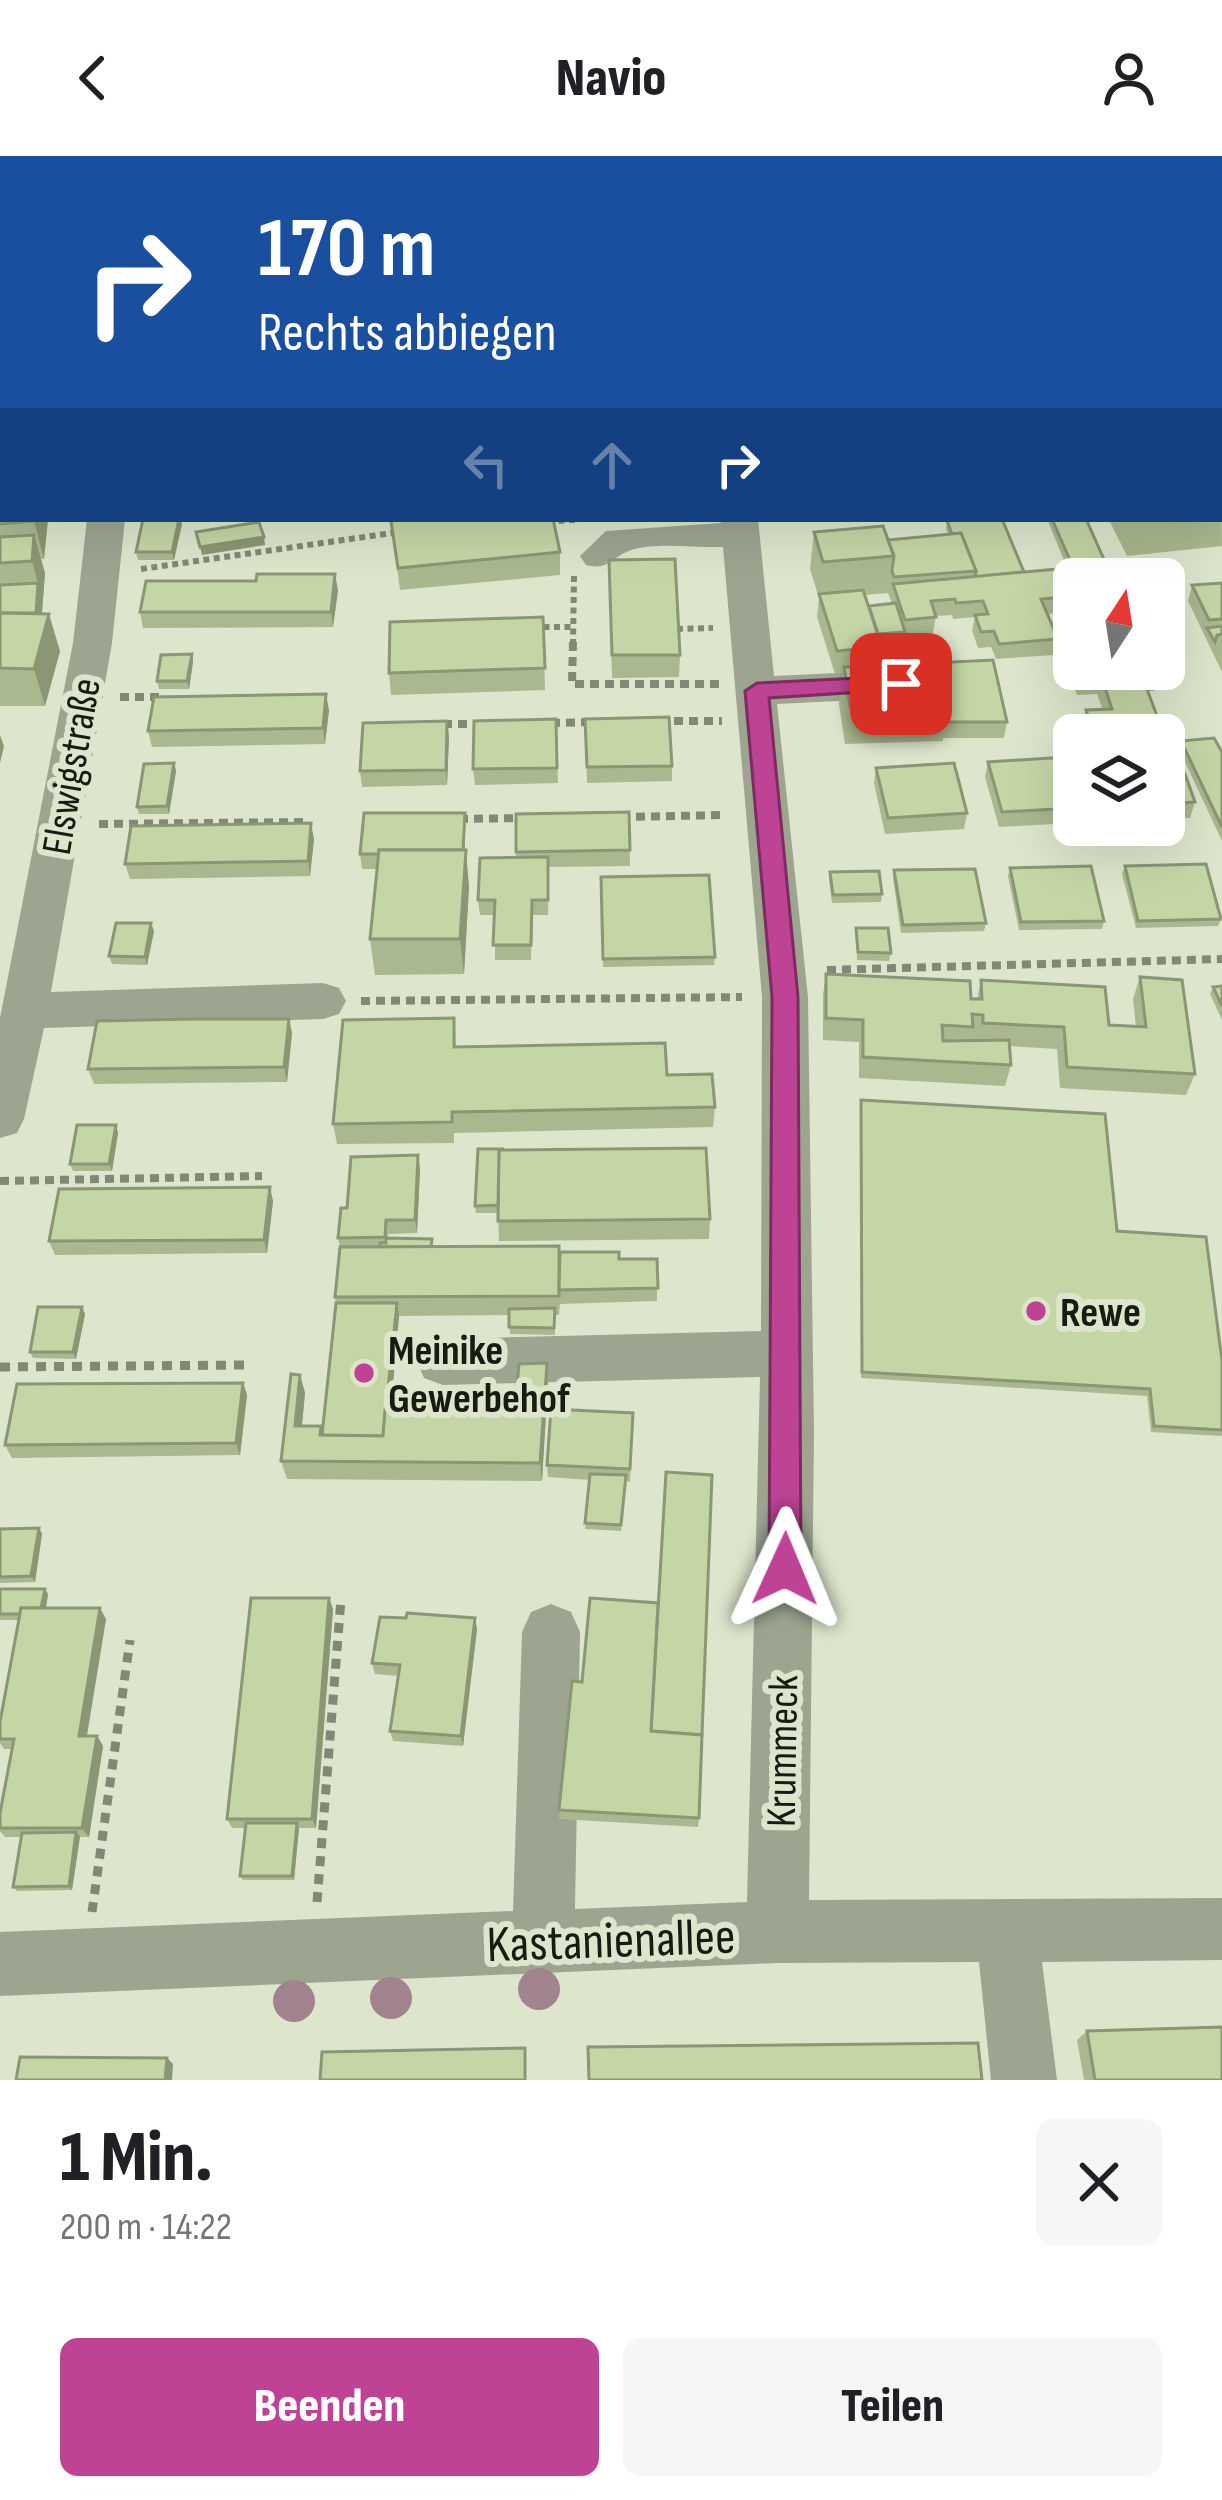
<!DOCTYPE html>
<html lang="de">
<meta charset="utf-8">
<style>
:root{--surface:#fff;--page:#f6f6f6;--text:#202124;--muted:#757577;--accent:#be4395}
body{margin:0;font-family:"Sofia Sans Condensed",sans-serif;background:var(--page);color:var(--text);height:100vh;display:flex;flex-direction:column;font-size:45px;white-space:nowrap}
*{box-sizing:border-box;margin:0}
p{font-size:39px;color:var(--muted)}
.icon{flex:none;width:66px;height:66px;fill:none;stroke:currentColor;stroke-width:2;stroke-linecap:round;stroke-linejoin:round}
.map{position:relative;height:1924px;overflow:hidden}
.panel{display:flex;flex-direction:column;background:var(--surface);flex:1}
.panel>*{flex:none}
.banner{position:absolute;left:0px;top:0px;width:1224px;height:366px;box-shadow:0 12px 48px #0002;background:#1a4fa0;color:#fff;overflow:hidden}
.needle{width:78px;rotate:12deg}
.buttons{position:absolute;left:1053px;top:402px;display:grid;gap:24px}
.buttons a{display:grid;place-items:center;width:132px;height:132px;border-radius:18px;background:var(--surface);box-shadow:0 12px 48px #0002;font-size:60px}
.pin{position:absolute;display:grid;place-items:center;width:102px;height:102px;color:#fff;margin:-51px;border-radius:24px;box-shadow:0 6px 18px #0006}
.me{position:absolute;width:132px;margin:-66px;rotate:1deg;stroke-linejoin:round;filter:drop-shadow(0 0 9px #0008)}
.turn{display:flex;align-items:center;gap:42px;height:252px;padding:0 60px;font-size:54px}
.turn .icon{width:156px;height:156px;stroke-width:2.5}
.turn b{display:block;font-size:84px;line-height:102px}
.lanes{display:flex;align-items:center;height:114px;padding:0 60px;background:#0003;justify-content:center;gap:60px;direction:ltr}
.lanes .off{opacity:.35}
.round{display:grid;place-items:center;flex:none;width:126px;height:126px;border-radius:18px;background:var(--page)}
.overview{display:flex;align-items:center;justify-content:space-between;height:204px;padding:0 60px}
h1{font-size:72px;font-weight:800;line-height:90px}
.primary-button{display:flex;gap:24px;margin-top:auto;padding:24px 60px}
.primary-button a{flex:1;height:138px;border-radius:18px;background:var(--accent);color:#fff;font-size:48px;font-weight:800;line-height:138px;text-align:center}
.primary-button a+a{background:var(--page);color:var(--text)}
header{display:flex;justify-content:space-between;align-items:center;height:156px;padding:0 60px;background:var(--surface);font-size:54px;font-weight:800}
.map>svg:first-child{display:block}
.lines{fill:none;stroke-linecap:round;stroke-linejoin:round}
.path-far2{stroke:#828876;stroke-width:6;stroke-dasharray:6 4.5;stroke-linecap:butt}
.path-far1{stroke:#828876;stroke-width:8;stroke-dasharray:9 6;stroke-linecap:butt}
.path{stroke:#828876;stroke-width:9;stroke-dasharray:10 8;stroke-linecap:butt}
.minor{fill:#9da591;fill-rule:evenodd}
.major{fill:#65724d;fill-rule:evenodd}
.tree{fill:#a0838c}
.wall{fill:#a9b88f;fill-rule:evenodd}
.shaded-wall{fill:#8a9674}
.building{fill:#c5d6a6;stroke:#8a9674;stroke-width:3}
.route{fill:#be4395;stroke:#7c2c61;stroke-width:3}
.poi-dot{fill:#be4395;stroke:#dde6cc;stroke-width:4.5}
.labels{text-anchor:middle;stroke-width:12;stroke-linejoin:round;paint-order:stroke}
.street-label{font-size:42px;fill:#181b12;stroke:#dde6cc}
.poi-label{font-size:42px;font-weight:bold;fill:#181b12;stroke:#dde6cc;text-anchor:start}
.near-street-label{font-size:51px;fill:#181b12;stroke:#dde6cc}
</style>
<header><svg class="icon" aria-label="back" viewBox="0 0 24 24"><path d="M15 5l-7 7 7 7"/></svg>Navio<svg class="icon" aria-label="person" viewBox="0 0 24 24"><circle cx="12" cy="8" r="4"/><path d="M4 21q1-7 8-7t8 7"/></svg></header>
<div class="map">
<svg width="1222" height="1924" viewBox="0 0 1222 1924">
<rect width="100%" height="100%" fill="#dde6cc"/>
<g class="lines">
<g class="path-far2">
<path d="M1118,0L1122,3"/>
<path d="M548,366L583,363"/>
<path d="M141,413L399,376"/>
<path d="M533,471H573"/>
<path d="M677,473L713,472"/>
<path d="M573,489L574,420"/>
</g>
<g class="path-far1">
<path d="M573,486L572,528H719"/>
<path d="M120,541H159"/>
<path d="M659,565H722"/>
<path d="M551,567L596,566"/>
<path d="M443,568H482"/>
<path d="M621,661L726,659"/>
<path d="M459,663L522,662"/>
<path d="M99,668L307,666"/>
<path d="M827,814L1222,803"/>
<path d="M361,845L742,841"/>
<path d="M0,1025L262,1020"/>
</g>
<g class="path">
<path d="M0,1211L244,1209"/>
<path d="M317,1746L341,1443"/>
<path d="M92,1756L130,1484"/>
</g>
<g class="minor">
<path d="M937,0H969L971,3H939Z"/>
<path d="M1199,0H1222V10L1221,3H1197Z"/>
<path d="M0,54L3,55V75L0,74Z"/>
<rect x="1221" y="302" width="1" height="22"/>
<path d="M87,363H125L112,487L51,836L323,827L339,832L346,845L339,858L323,863L44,872L24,963L17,977L0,982V862L73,487Z"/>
<path d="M720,363H758L774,520L901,514L915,518L921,528L915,538L901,542L777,548L808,841L814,1277L809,1744L1222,1742V1804L1042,1806L1057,1924H991L979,1806L777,1807L0,1840V1776L513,1755L522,1476L531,1456L551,1448L571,1456L580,1476L575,1753L747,1746L760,1221L443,1229L424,1222L417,1206L424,1190L443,1183L761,1175L762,841L723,391C695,392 657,386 631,394C611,401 609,415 586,409L580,400L606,375L721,367Z"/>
</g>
<g class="major">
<path d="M1157,0H1199L1201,3H1159Z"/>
<rect x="1221" y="28" width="1" height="25"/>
</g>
</g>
<g class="tree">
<circle cx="539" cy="1833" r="21"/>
<circle cx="391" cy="1842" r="21"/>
<circle cx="294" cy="1845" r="21"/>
</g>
<g class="wall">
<rect x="675" y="0" width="67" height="3"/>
<path d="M960,0H1025L1024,3H964Z"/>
<path d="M3,271V363H48L44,403H41L45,417L42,458L60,495L45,550H0V284Z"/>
<path d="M1221,318L1222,390L1127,400L1110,366V363H1221Z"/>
<path d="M143,363H181L182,368L174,404H138L136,396Z"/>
<path d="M1047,363H1086L1074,423V456L1047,458L1058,483L1054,499L996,503L991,491L978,492L972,474L975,461L953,463L952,459L936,460L933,477L904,479V484L881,486L882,491L880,510L1007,566L1004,582H943V585L845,588L839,548L843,517L835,518L817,461L819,442L810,413L814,376L889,384L948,378L946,373L947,365L1024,416L1067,412ZM888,437L892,447L869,450L865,439Z"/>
<path d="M391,365L560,396V419L400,434Z"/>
<path d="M609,404L680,499L679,521L612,522Z"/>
<path d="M1222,427V516L1188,445L1192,429Z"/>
<path d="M338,434L333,471L143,472L140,456Z"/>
<path d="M543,461L545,534L391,539L389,517Z"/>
<path d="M192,498L193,506L189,533H159L157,525Z"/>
<path d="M1072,498H1074V513H1156L1159,519L1154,535H1148L1162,573L1160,579H1084L1081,570L1086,554H1103L1097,538L1077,539L1068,514Z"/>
<path d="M329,554L325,588L152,591L148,575Z"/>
<path d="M556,563L558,627L475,629L473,613Z"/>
<path d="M585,563L672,610V625L587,627Z"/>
<path d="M449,581L447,629L362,631L360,615Z"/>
<path d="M1181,585L1222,596V685L1179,593Z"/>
<path d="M1164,597L1195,646L1190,662L1164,663Z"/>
<path d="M988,606L1074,627V667L999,671L985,621Z"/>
<path d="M174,607L176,615L169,658H139L137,651Z"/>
<path d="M876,612L967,657L964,673L885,678L874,627Z"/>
<path d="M629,656L630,710L549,711L548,759H532L531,804H495V759H480L478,744L516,702V658Z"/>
<path d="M465,657V694L469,731L464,818L375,819L370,783L377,713H362L360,698Z"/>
<path d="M314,683L310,720L130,723L125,708Z"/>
<path d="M1125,710L1221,763L1218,770L1136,772L1122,718Z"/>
<path d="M1010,712L1104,765L1102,773L1019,774L1008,720Z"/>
<path d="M894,714L986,767L984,775L901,777L893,722Z"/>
<path d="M830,716L882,738L881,746L832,747L829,723Z"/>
<path d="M601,721L715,801L714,809L603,811Z"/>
<path d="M856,772L891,797L889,805L857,804Z"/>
<path d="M154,775L147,809L112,808L109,800Z"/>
<path d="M826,818L971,843H977L981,824L1109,869L1136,871L1133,843L1140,821L1195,918L1186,939L1060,932L1057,893L1010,890L1011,909L1005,930L859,922V886L823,884V839Z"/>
<path d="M1222,830V864L1210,838L1213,831Z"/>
<path d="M454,862L456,891L667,919L715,951L713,971L454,977V987L337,988L333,968Z"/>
<path d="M289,863L292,877L287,926L94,928L88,913Z"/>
<path d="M861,944L1117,1075L1222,1205V1280L1151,1276L1147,1240L861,1222Z"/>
<path d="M118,977L112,1015H73L70,1008Z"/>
<path d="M504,994L710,1063L709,1083L499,1085L498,1057H476L475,1050Z"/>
<path d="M418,999L420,1013L417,1077L388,1078V1082L433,1091L619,1103H657V1145L560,1148L559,1159H555V1179L510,1178L509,1159L399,1160L391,1254L515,1256L547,1207L548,1225L542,1325L287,1323L281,1305L300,1219L305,1237L302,1270L322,1275L336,1147L335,1141L340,1091L338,1082L347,1052Z"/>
<path d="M273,1045L267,1097L55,1099L49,1085Z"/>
<path d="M85,1158L76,1203L33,1202L30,1196Z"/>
<path d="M243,1227L247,1239L240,1299L12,1302L5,1289Z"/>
<path d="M633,1257L630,1326L626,1325L621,1375L585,1373L590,1324L548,1321L547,1309Z"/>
<path d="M39,1372L42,1378L35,1426L0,1427V1373Z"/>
<path d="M0,1433H45L48,1438L46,1452L106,1463L87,1580H97L103,1590L89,1681H80L72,1734L17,1735L13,1731L21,1681H5L0,1675V1657L12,1593H4L0,1587V1566L19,1464H0Z"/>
<path d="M329,1442L333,1453L316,1672H299L294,1724H243L240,1720L246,1672H232L227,1663Z"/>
<path d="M406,1462L477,1473L463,1590L393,1585L390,1575L398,1520L375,1518L372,1507Z"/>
<path d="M559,1654L699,1662L698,1671L559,1663Z"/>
<path d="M1087,1875L1222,1924H1084L1077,1884Z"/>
</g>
<g class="shaded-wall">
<path d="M1009,0H1025L1024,3H1001Z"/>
<path d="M34,363H48L44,403L34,365Z"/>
<path d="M179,363L182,368L174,404L172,396Z"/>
<path d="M34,379L45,417L40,480L35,464L38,427L32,405Z"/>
<path d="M264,381L265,389L202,399L200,391Z"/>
<path d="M335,418L338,434L333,471L331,456Z"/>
<path d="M49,458L60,495L45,550L34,513Z"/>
<path d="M192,498L193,506L189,533L187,525Z"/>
<path d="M326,538L329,554L325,588L323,572Z"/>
<path d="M447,565L449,581L447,629L446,614Z"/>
<path d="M0,579L4,590L0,607Z"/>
<path d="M174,607L176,615L169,658L167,650Z"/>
<path d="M311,667L314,683L310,720L308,705Z"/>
<path d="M466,694L469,731L464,818L460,783Z"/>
<path d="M151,767L154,775L147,809L145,801Z"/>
<path d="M289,863L292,877L287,926L284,911Z"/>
<path d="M116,969L118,977L112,1015L109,1008Z"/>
<path d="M418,999L420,1013L417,1077L415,1064Z"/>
<path d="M270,1031L273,1045L267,1097L264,1084Z"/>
<path d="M397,1147L399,1160L387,1298L384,1285Z"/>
<path d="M82,1151L85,1158L76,1203L73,1196Z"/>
<path d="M547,1207L548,1225L542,1325L540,1307Z"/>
<path d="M300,1219L305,1237L300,1288L295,1270Z"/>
<path d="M243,1227L247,1239L240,1299L236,1287Z"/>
<path d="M39,1372L42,1378L35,1426L31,1420Z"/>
<path d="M45,1433L48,1438L44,1463L40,1457Z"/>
<path d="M329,1442L333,1453L316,1672L312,1663Z"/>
<path d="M100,1452L106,1463L85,1590L79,1580Z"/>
<path d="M475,1462L477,1473L463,1590L461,1580Z"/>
<path d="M97,1580L103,1590L89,1681L82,1672Z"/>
<path d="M297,1667L299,1672L294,1724L292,1720Z"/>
<path d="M76,1676L80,1680L72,1734L69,1730Z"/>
<path d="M167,1902L173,1908L172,1924H165Z"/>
</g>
<g class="building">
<path d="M6,0H47L46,3H5Z"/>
<path d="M62,0H79L77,3H60Z"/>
<path d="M106,0H154L152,3H105Z"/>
<path d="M235,0H313L312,3H224V1Z"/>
<path d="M677,0H724V3H678Z"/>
<path d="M986,0H1009L1001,3H991Z"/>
<rect x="0" y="90" width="3" height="24"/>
<path d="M1221,129L1222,130V183L1221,182Z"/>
<path d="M0,192H3V212L0,223Z"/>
<path d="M3,271V307H0V284Z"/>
<path d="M0,323H3V363H34V365L0,368Z"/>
<path d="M143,363H179L172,396H136Z"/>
<path d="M415,363H553L560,396L398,412L391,365Z"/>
<path d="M966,363H1002L1024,416L975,421L976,415L961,377L952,378L947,365Z"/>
<path d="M1052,363H1086L1106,408L1073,411Z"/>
<path d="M259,366L264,381L200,391L196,376Z"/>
<path d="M883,370L894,400L823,406L814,376Z"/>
<path d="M961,377L976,415L894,421L892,415L894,400L888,384Z"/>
<path d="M34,379L32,405L0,407V381Z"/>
<path d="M675,403L680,499H612L609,404Z"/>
<path d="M1112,408L1118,423H1074V440L1041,443L1058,483L999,488L994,475L981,476L975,459L988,458L983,445L956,447L955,443L931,445L936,461L905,464L893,428Z"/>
<path d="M257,418H335L331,456H140L146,425H256Z"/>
<path d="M38,427L36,457H0V429Z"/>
<path d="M1222,427V463L1209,464L1192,429Z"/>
<path d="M863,434L882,491L837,495L819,438Z"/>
<path d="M896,447L905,476L878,478L869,450Z"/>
<path d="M0,457L49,458L34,513L0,512Z"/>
<path d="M543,461L545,512L389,517L390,466Z"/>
<path d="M1222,470V478L1217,479L1215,486L1207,472Z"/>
<path d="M192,498L187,525H157L161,499Z"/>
<path d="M993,504L1007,566H946L949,548L942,509L932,507Z"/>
<path d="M942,509L949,548L850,550L844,511Z"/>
<path d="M1077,513H1156L1159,519L1142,520L1162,573L1093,577L1086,554L1112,553L1102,522L1081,524Z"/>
<path d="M326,538L323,572L148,575L154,541Z"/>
<path d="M669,561L672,610L587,611L585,563Z"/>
<path d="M556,563L557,612L473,613L474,565Z"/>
<path d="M447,565L446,614L360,615L363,567Z"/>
<path d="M1214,582L1222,596V671L1181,585Z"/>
<path d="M1177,596L1195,646L1164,648V597Z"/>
<path d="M1066,601L1074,627V652L1002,656L988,606Z"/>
<path d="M174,607L167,650L137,651L144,608Z"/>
<path d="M954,607L967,657L888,662L876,612Z"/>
<path d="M629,656L630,694L516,696V658Z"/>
<path d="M364,657H465L463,694H379L378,698H360Z"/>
<path d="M311,667L308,705L125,708L131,670Z"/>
<path d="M379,694H466L460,783H370Z"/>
<path d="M548,701V744H532L531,789H493L495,744H478L480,702Z"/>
<path d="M1206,708L1221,763L1138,765L1125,710Z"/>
<path d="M1091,710L1104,765L1021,766L1010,712Z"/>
<path d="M975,713L986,767L903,769L894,714Z"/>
<path d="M879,715L882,738L833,739L830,716Z"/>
<path d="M709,719L715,801L603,803L601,721Z"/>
<path d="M116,767H151L145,801L109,800Z"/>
<path d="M856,772H888L891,797L858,796Z"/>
<path d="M826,818L970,825L971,843H982L981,824L1105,831L1109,869L1146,871L1140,821L1182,824L1195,918L1067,911L1064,871L983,867V859L972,858L973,871L942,869L943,885L1009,884L1011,909L863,901V864L826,862Z"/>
<path d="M1222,830V850L1213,831Z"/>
<path d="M454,862V891L665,887L667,919L712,918L715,951L452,956V966L333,968L343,864Z"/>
<path d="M193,863H289L284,911L88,913L97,865Z"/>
<path d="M861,944L1105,958L1117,1075L1206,1081L1222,1205V1274L1154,1270L1150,1233L862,1216Z"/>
<path d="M77,969H116L109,1008H70Z"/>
<path d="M706,992L710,1063L498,1065L499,994Z"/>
<path d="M478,993H504L499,994L498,1049L475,1050Z"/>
<path d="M418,999L415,1064H386L385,1081L338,1082L341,1052H347L351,1001Z"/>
<path d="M270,1031L264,1084L49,1085L59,1033Z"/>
<path d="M386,1082L432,1083L431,1091H380V1087H386Z"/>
<path d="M559,1090V1140L335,1141L340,1091Z"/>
<path d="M560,1096H619V1103H657L658,1132L559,1134Z"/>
<path d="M336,1147H397L383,1280L322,1279Z"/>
<path d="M38,1151H82L73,1196H30Z"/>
<path d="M555,1152L554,1172L509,1171V1153Z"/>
<path d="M547,1207L540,1307L281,1305L291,1218L300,1219L295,1270H321L320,1279L383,1280L385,1254L515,1256L519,1208Z"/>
<path d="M243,1227L236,1287L5,1289L17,1228Z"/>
<path d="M551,1253L633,1257L630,1313L547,1309Z"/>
<path d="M666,1316L712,1319L702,1579L651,1575Z"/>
<path d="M590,1318L626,1319L621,1369L585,1367Z"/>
<path d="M39,1372L31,1420L0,1421V1373Z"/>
<path d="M0,1433H45L41,1452H21L20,1458H0Z"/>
<path d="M251,1442H329L312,1663H227Z"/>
<path d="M590,1442L658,1447L651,1575L702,1579L699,1662L559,1654L572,1525L582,1526Z"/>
<path d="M21,1452H100L79,1580H97L82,1672H0V1657L14,1583H0V1566Z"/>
<path d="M407,1457L475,1462L461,1580L390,1575L400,1509L372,1507L380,1461L406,1462Z"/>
<path d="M246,1667H297L292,1720H240Z"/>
<path d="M76,1676L69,1730L13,1731L22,1677Z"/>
<path d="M1222,1871V1924H1095L1087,1875Z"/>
<path d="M978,1887L982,1924H589L588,1891Z"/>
<path d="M525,1892V1924H320L322,1896Z"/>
<path d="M20,1901L167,1902L165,1924H16Z"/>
</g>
<path class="route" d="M901,520L909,523V533L769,542L798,841L801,1413L796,1424L785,1428L774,1424L769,1413L772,841L745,535L757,527Z"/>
<g class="poi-dot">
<circle cx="1036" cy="1155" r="12"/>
<circle cx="364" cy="1217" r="12"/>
</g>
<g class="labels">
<g class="street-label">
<text transform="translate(70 610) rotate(-80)" y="15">Elswigstraße</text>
<text transform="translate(781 1595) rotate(-89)" y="15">Krummeck</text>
</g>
<g class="poi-label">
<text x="1060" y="1170">Rewe</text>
<text x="388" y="1208">Meinike<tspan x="388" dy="48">Gewerbehof</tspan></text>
</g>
<g class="near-street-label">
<text transform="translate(611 1783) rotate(-2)" y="18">Kastanienallee</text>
</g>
</g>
</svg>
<div class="buttons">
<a><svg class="needle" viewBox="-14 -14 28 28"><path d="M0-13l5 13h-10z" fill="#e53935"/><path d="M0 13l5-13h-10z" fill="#757577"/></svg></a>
<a><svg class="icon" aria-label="layers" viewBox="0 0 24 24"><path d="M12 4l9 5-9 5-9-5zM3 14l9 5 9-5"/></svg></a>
</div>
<div class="pin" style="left:901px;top:528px;background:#d93025"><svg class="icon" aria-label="arrive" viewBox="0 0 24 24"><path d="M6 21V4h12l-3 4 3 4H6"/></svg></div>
<svg class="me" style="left:785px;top:1413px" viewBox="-20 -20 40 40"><path d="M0-17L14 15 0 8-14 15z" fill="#be4395" stroke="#fff" stroke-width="4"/></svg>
<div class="banner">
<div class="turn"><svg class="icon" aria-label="right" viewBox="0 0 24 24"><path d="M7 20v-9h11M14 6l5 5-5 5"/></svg><div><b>170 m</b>Rechts abbiegen</div></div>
<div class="lanes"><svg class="icon off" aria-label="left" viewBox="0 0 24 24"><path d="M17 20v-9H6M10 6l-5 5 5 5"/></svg><svg class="icon off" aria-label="ahead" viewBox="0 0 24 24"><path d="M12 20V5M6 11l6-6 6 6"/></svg><svg class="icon" aria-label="right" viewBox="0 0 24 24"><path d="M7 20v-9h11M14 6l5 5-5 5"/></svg></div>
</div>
</div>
<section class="panel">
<div class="overview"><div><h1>1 Min.</h1><p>200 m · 14:22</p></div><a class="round"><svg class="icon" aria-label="close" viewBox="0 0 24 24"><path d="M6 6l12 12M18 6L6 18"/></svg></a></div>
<div class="primary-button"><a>Beenden</a><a>Teilen</a></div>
</section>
